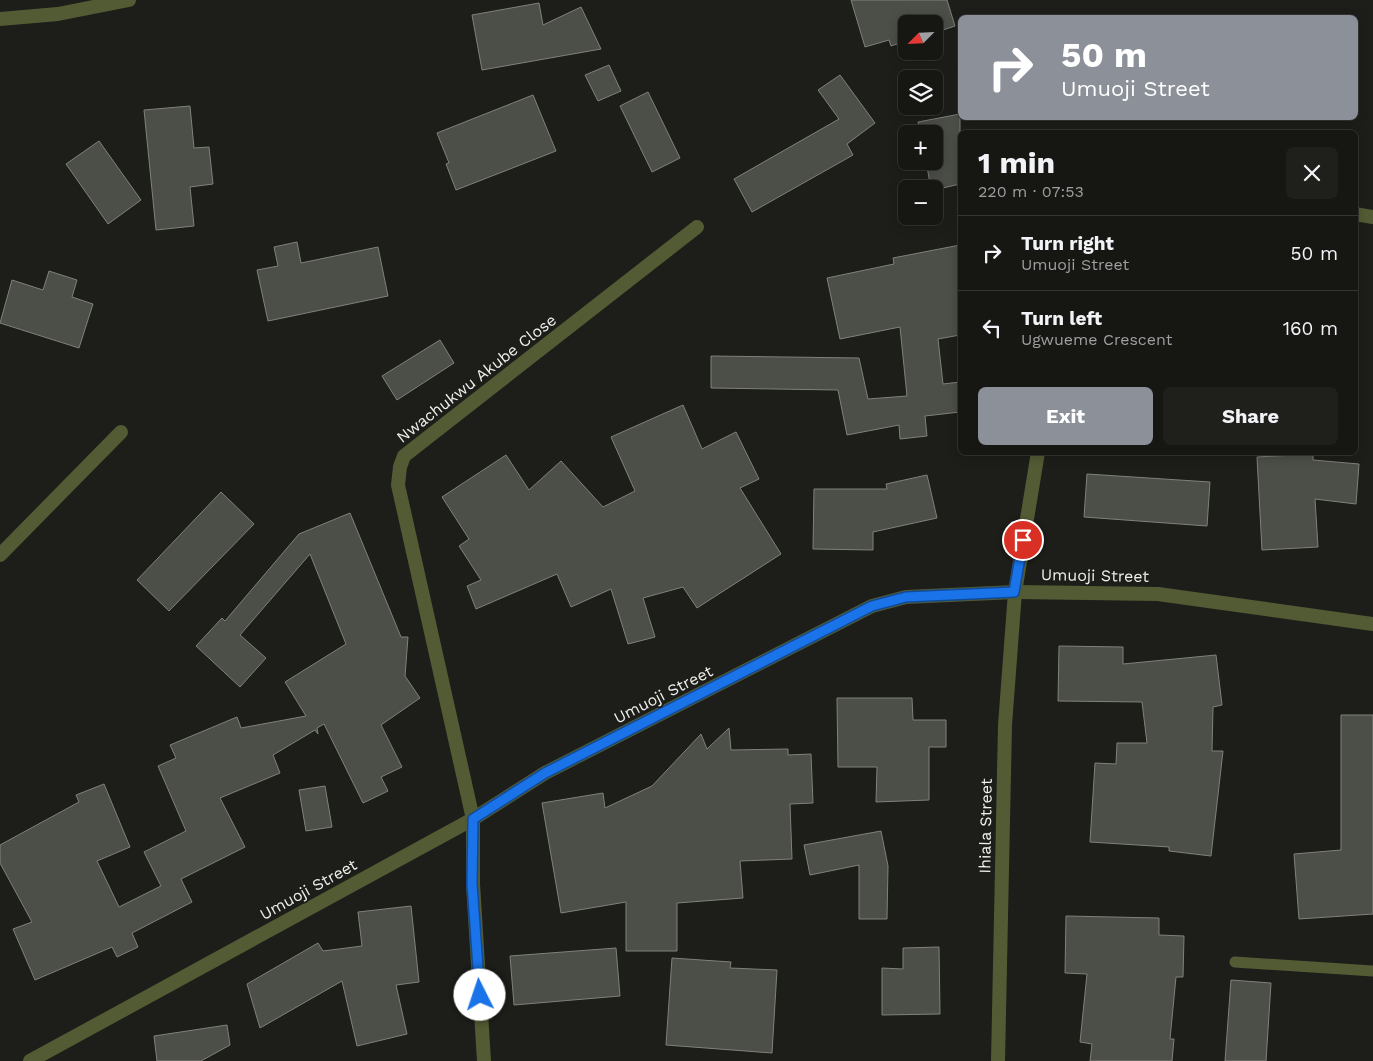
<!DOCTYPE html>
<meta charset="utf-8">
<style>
:root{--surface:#161613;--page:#1f1f1c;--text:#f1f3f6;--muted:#9e9fa0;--line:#353533;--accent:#8c9099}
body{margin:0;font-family:"Work Sans",sans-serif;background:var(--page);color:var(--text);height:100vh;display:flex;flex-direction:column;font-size:19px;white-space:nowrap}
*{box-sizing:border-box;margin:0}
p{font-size:16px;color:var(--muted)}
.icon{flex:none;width:28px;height:28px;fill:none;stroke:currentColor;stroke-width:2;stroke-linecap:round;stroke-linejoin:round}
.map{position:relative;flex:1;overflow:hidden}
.drawer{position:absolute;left:958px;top:130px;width:400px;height:325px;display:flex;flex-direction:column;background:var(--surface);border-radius:8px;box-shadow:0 2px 12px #0003,0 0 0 1px var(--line)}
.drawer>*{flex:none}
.top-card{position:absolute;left:958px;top:15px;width:400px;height:105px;border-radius:8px;box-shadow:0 2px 12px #0003,0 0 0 1px var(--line);background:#8c9099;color:#fff;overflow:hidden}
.needle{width:32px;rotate:246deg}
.controls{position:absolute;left:898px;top:15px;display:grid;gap:10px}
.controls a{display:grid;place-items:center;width:45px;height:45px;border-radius:8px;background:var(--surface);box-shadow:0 2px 12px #0003,0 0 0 1px var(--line);font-size:25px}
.pin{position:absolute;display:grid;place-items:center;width:42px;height:42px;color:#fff;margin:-21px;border:2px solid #fff;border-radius:50%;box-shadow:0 1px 5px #0007}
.me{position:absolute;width:55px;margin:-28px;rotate:356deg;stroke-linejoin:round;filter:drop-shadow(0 0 4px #0008)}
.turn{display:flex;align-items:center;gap:18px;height:105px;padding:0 20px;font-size:22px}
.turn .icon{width:65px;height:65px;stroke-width:2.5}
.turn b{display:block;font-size:35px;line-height:42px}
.round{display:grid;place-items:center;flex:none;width:52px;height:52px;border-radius:8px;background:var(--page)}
.overview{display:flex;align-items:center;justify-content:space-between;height:85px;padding:0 20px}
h1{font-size:30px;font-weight:700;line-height:38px}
.cta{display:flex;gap:10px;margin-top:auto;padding:10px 20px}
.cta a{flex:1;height:58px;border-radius:8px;background:var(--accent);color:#fff;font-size:20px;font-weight:700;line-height:58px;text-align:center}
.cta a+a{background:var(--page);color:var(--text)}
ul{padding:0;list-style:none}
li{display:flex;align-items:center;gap:15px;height:75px;padding:0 20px;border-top:1px solid var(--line)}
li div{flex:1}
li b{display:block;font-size:19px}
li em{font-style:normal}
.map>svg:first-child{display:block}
.building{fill:#4c4e48;stroke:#80817b}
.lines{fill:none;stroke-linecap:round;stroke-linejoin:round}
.service{stroke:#535b34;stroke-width:11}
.minor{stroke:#535b34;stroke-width:14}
.route-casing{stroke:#114b97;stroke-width:12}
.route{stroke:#1a73e8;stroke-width:9}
.labels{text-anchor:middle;stroke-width:4;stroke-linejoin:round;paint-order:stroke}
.street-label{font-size:16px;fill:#eff0ed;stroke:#1d1e19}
</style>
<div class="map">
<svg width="1373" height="1061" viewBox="0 0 1373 1061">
<rect width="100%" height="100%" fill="#1d1e19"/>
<g class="building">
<path d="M851,0H947L955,26L934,33V24H906V41L891,46L889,40L865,47Z"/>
<path d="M539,3L543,25L581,7L601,49L482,70L472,15Z"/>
<path d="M609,65L621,91L598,101L585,75Z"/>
<path d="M840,75L875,123L847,144L853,155L752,212L734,179L839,119L818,90Z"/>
<path d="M648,92L680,158L652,172L620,106Z"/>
<path d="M533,95L556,151L456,190L446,164L449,163L437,133Z"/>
<path d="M190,106L194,148L209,147L213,184L190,187L194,226L156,230L144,110Z"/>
<path d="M960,114V184L934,190L931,189L926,161H934V134H921L918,122Z"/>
<path d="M99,141L141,200L108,224L66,164Z"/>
<path d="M297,242L301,263L378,247L388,296L268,321L257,270L278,266L274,247Z"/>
<path d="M960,245V335L938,339L943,384L960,382V412L925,416L927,436L900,439L899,425L847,435L838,390L711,388V356L859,358L868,399L907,396L900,327L840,339L827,278L894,264L893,258Z"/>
<path d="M49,271L77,280L72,297L93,304L79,348L0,323L12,280L43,290Z"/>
<path d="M440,340L454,363L397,400L382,376Z"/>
<path d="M683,405L702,449L736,432L759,479L740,488L781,554L697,608L683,587L643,598L655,637L628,644L611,589L571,607L557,574L476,609L467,586L481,580L459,546L469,539L442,497L506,455L529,490L561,461L603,507L635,491L611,437Z"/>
<path d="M1313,454V460L1359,464L1356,504L1315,499L1318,547L1262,550L1257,457Z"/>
<path d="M1087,474L1210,482L1207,526L1084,517Z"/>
<path d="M927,475L937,518L873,532V550L813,549L814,489H887L886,484Z"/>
<path d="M221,492L254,524L169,611L137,580Z"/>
<path d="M350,513L401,637H408L405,676L420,698L381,725L402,767L381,777L388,791L363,803L324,724L317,728L318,734L315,730L273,755L280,773L220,798L245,847L181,879L192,902L132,933L138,947L117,957L112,947L35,980L13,929L32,922L0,863V845L79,802L76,795L104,784L130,847L97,861L119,907L161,886L144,852L186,831L158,766L176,758L170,745L237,717L241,728L306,716L285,682L346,644L310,554L240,635L266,658L240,687L196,646L222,618L225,621L299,534Z"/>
<path d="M1059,646L1123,647V664L1216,655L1222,705L1213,707L1212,751H1223L1211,856L1169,851V847L1090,842L1095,763L1116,764L1117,743H1147L1142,702L1058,701Z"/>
<path d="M837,698H912L913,720H946V747H929V800L876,802L877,767H838Z"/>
<path d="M1341,715H1373V914L1299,919L1294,854L1341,850Z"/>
<path d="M729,728L731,750L788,749V755L811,754L813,803L790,804L792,859L740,861L743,898L677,903V951H626V902L561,913L542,803L603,793L605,808L652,786L701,734L707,749Z"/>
<path d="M325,786L332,827L306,831L299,790Z"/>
<path d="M881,831L888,866L887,919H859V865L810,875L804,845Z"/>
<path d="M411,906L419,982L396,985L407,1034L357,1046L342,981L260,1028L247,984L318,943L323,951L362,946L358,912Z"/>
<path d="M1066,916L1159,918V935L1184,936L1183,977H1176L1170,1039H1174L1172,1061H1090L1092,1044L1080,1042L1087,974L1065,973Z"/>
<path d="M939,947L940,1014L882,1015V968L903,969V948Z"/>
<path d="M616,948L620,996L514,1005L510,956Z"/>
<path d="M672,958L731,962L730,968L777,970L772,1053L666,1045Z"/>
<path d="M1231,980L1271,983L1266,1061H1225Z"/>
<path d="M227,1025L230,1045L201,1061H157L154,1036Z"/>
</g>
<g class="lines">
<path class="service" d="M1235,962L1373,971"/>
<g class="minor">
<path d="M0,19L58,14L129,0"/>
<path d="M1355,214L1373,217"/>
<path d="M0,555L121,432"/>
<path d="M30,1061L473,819L545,773L872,606L906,597L1015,592L1158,594L1373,624"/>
<path d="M484,1061L473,884V819L398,485L400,467L404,456L697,227"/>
<path d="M998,1061L1005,725L1015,592L1038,452"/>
</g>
</g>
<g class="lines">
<g class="route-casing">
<path id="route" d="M480,995L472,884L473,819L545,773L872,606L906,597L1014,592L1023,540"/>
</g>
<use href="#route" class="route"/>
</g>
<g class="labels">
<g class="street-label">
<text transform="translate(476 378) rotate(-38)" y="6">Nwachukwu Akube Close</text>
<text transform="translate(1095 575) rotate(1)" y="6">Umuoji Street</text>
<text transform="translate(663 694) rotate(-27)" y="6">Umuoji Street</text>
<text transform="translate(985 826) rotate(-89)" y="6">Ihiala Street</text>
<text transform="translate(308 889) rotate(-29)" y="6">Umuoji Street</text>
</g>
</g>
</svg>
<div class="controls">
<a><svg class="needle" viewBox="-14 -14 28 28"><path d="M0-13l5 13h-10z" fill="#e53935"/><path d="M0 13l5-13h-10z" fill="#9e9fa0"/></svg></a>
<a><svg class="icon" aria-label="layers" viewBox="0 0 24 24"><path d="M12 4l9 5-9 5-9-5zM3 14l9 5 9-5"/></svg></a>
<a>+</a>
<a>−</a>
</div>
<div class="pin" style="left:1023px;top:540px;background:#d93025"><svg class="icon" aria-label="arrive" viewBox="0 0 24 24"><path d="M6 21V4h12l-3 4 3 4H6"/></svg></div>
<svg class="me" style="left:480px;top:995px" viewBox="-20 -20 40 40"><circle r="19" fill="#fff"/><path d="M0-13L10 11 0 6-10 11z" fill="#1a73e8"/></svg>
<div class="top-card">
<div class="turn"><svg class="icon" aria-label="right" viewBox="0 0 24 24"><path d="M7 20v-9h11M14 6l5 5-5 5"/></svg><div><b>50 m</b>Umuoji Street</div></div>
</div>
<section class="drawer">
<div class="overview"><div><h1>1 min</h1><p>220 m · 07:53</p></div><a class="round"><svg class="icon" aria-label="close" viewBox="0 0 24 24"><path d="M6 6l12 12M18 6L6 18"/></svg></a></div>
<ul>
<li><svg class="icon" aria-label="right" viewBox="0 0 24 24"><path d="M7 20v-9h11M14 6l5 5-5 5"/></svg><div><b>Turn right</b><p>Umuoji Street</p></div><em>50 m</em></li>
<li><svg class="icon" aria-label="left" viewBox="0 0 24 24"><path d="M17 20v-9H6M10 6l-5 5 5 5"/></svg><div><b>Turn left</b><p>Ugwueme Crescent</p></div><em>160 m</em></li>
</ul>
<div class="cta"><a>Exit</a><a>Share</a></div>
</section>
</div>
